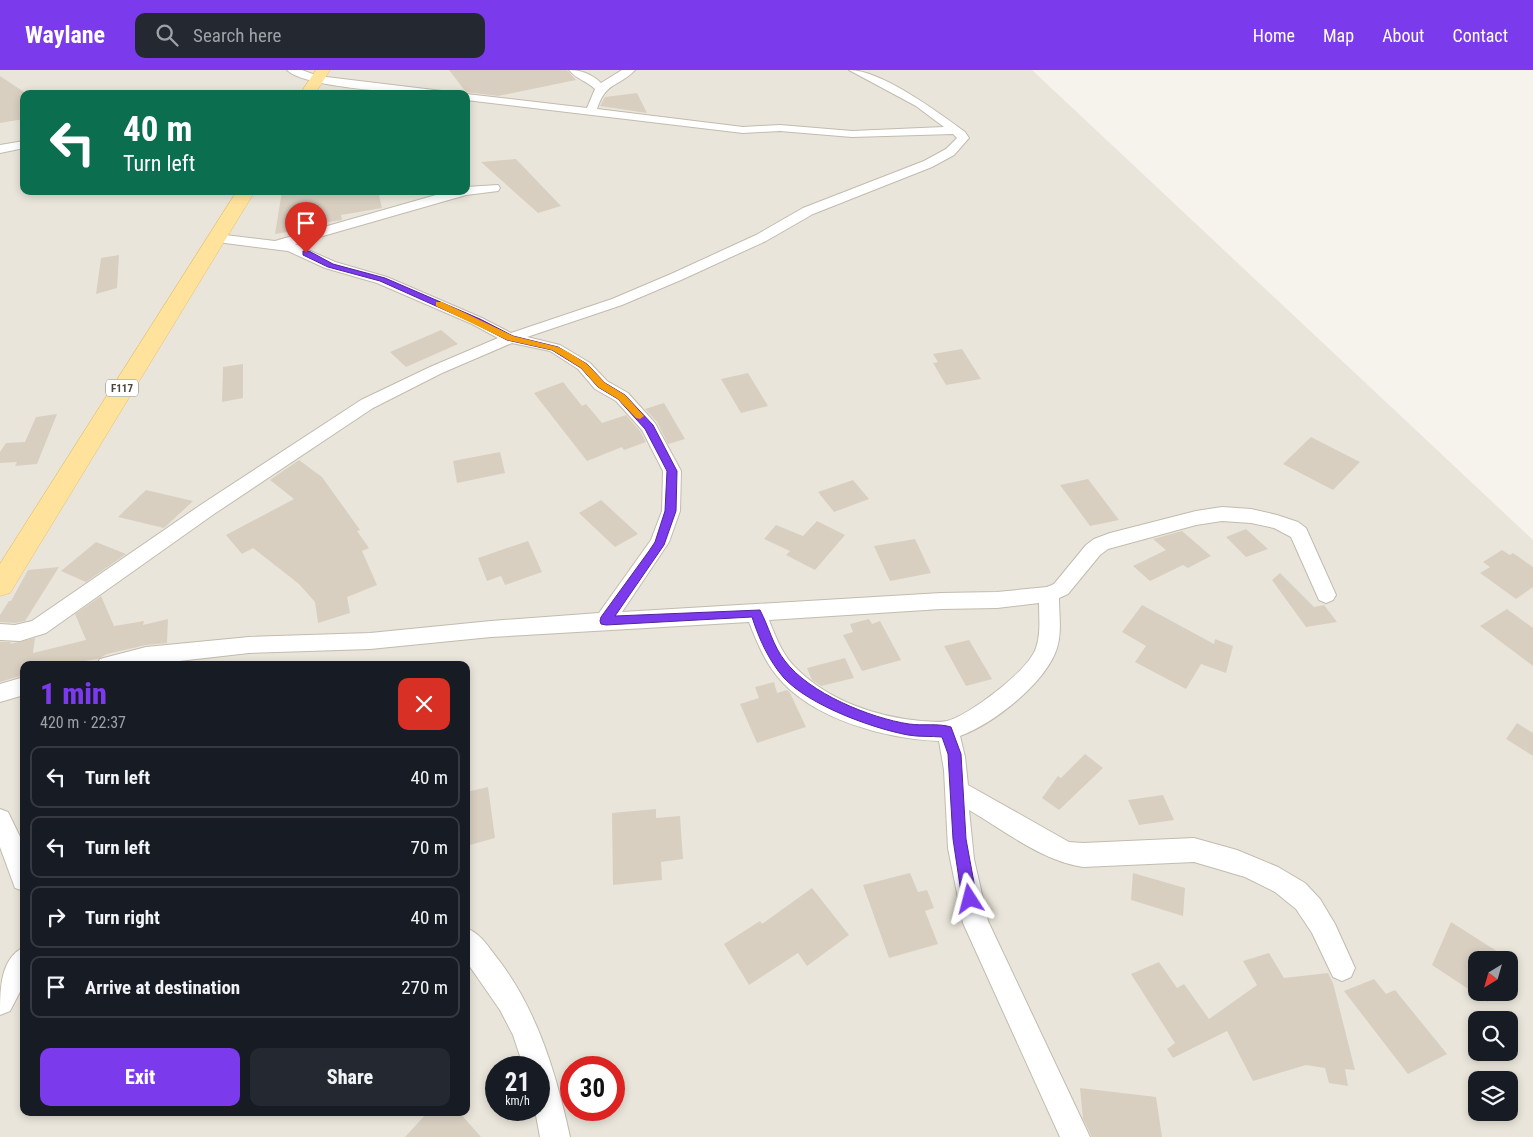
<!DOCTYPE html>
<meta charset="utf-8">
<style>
:root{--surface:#171b24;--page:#242831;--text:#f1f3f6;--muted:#9ea1a6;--line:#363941;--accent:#7c3aed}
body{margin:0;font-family:"Roboto Condensed",sans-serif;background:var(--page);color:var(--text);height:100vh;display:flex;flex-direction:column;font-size:19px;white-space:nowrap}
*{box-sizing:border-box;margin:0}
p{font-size:16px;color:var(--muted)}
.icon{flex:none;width:28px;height:28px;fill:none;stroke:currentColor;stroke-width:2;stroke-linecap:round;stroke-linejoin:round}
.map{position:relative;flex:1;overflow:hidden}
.panel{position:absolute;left:20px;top:591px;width:450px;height:455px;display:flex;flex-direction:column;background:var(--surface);border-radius:10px;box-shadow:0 2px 8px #0003}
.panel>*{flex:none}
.hud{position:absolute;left:20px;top:20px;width:450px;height:105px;border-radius:10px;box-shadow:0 2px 8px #0003;background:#0b6e4f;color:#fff;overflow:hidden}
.needle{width:32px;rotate:217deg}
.buttons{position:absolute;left:1468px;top:881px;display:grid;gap:10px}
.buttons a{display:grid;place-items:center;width:50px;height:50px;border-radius:10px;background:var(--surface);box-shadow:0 2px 8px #0003;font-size:25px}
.speed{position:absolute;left:485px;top:986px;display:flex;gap:10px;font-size:25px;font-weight:700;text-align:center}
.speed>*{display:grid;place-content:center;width:65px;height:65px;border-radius:50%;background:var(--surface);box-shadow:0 2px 8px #0003;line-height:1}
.speed small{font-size:12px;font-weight:400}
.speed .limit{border:8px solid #d22;background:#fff;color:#111}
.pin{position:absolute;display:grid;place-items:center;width:42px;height:42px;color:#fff;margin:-51px -21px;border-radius:50% 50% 50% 0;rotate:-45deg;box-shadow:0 0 5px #0007}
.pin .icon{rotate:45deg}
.me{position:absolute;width:55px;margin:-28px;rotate:351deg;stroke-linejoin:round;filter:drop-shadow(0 0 4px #0008)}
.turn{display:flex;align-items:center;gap:18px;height:105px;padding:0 20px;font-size:22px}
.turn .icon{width:65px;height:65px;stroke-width:2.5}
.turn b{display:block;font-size:35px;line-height:42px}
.round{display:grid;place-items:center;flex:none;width:52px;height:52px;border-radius:10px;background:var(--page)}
.overview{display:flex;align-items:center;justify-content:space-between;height:85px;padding:0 20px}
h1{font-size:30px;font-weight:800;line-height:38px;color:var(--accent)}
.action{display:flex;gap:10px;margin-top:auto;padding:10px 20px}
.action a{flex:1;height:58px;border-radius:10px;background:var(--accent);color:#fff;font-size:20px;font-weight:800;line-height:58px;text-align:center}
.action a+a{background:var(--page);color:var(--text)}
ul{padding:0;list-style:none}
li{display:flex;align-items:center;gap:15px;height:62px;margin:0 10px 8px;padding:0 10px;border:2px solid var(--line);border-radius:10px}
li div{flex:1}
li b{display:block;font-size:19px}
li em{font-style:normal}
header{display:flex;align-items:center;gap:30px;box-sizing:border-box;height:70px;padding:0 25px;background:var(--accent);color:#fff}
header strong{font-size:24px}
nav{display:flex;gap:28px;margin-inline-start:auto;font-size:18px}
.search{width:350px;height:45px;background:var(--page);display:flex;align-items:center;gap:12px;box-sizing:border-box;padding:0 18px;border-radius:10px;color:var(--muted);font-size:19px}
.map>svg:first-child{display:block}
.residential{fill:#eae5da;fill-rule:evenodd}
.building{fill:#d8cfc1}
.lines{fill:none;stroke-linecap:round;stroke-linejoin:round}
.street-casing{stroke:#c2bbae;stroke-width:2}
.primary-casing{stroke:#e6c16a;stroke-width:1}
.street{fill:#fff;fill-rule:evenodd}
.primary{fill:#ffe39c;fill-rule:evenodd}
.route{fill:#7c3aed;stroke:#51269a}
.slow{fill:#f59e0b}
.labels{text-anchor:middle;stroke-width:4;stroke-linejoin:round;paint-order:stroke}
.shield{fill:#fff;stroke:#817c74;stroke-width:1}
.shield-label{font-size:11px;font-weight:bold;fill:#4b4439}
</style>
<header>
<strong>Waylane</strong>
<div class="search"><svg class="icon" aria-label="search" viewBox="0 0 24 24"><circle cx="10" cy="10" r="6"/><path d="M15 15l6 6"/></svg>Search here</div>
<nav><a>Home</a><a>Map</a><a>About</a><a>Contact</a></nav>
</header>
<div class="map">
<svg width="1533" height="1067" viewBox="0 0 1533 1067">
<rect width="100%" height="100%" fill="#f6f3ec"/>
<path class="residential" d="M0,0H1032L1533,470V1067H0ZM24,24H466V121H24ZM24,595H466V1042H24ZM1476,890H1509V922H1476ZM1476,950H1509V982H1476ZM496,998H539V1040H496ZM571,998H614V1040H571ZM1476,1010H1509V1042H1476Z"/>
<g class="building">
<path d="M449,0H567L576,10L498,26L466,22Z"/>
<path d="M0,6L24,22V49L0,53Z"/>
<path d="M637,23L647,43L600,36L605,27Z"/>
<path d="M516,89L561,136L538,143L481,92Z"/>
<path d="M282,121H378L382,138L341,145L342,150L322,153V156L316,157L275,164Z"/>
<path d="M119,185L117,218L96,224L101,188Z"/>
<path d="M441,260L458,274L406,297L390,282Z"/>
<path d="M962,279L981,309L946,315L933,293L938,292L933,284Z"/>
<path d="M243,294V328L222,332L223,297Z"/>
<path d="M748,303L768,336L741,343L721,309Z"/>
<path d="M563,312L582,336L586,334L602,353L626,345L640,361L646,372L624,380L622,377L587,391L534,323Z"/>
<path d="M664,333L685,369L668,374L657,352L645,339Z"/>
<path d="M57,344L37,394L15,396L17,392L0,393V382L6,373L25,372L36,347Z"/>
<path d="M1311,367L1360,392L1333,420L1283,394Z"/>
<path d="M500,382L505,403L457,413L453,391Z"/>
<path d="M299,390L322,407L360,460L357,461L369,478L362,481L377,515L347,527L350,543L318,553L315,532L299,514L253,478L242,484L226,465L294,429L270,410Z"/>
<path d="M1088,409L1119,450L1090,456L1060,415Z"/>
<path d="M853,410L869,429L834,442L818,422Z"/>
<path d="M146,420L193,431L164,458L118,447Z"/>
<path d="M601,430L638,464L615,477L579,443Z"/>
<path d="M817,451L845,465L815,500L786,485L790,481L764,469L776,455L803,466Z"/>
<path d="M1246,459L1268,479L1246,487L1226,467Z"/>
<path d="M1182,461L1211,486L1188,498L1183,495L1150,511L1133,496L1166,480L1153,469Z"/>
<path d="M915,469L931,503L890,511L874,476Z"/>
<path d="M528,471L542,502L505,515L501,506L487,511L478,488Z"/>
<path d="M96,472L126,484L86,512L61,501Z"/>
<path d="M1502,480L1510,485L1513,483L1533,497V517L1516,529L1480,503L1490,497L1483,492Z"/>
<path d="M59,497L25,551L15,553L0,552V545L9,531H11L28,500Z"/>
<path d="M1280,503L1314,537L1324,535L1337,552L1306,557L1272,510Z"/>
<path d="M101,526L114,556L144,551L143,555L168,549L167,573L146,575L107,584L98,589L71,593V595H24L23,605L0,612V572H11L10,574L35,568L33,583L86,570L75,544Z"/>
<path d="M1142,535L1214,574L1215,569L1233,576L1226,603L1201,594L1186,619L1135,592L1146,576L1122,562Z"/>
<path d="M1507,539L1533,558V596L1480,556Z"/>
<path d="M869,549L872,554L880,551L901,590L862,601L843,565L853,562L850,554Z"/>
<path d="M969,570L992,609L966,616L944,576Z"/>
<path d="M845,588L854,608L821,616L812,610L807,598Z"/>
<path d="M774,612L777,623L787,620L790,623L806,657L757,673L740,634L759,628L755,617Z"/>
<path d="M1517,653L1533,663V686L1506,669Z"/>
<path d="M1085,684L1103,698L1059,740L1042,728L1058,706L1061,708Z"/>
<path d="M488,717L495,768L466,776V722Z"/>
<path d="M1163,725L1174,750L1139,755L1128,730Z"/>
<path d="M656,739V748L680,746L683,789L661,792L662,810L613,815L612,743Z"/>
<path d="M910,803L918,822L927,820L934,838L925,841L938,874L889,888L863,815Z"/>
<path d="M1133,803L1185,818L1183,846L1131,830Z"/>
<path d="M812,818L849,865L807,896L798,883L749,915L724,874L760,851L762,854Z"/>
<path d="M1451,852L1506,887L1505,890H1476V922H1492L1488,932L1432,895Z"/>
<path d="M1269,883L1284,908L1328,903L1333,913L1355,1000L1345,999L1348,1016L1329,1013L1325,998L1306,995L1253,1011L1227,961L1173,988L1167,979L1175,973L1131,904L1159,892L1177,918L1184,914L1209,949L1257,915L1243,891Z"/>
<path d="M1374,909L1386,924L1395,920L1447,984L1408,1004L1344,921Z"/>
<path d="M1080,1018L1156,1027L1162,1067H1092L1083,1049Z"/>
<path d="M428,1042H459L481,1067H405Z"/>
</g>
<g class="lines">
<g class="street-casing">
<g id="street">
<path d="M287,0H302L318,6L442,21L447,24C417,24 306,19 287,0Z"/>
<path d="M569,0C581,0 592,4 601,13L622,0H635C619,17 606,11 597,39L743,57L780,55L852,61L944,57L916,36L849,0C881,0 938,42 965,62L969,68L954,85L932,97L813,144L766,171L681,210L622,235L527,267L560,275L590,293L607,311L628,323L655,353L681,401L680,441L669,472L622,542L941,523L997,522L1047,517L1054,514L1086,475L1094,469L1110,463L1196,441L1222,437L1251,439L1277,445L1298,452L1306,458L1336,525L1333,530L1326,533L1319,530L1291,467L1274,458L1251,453L1222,451L1196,455L1108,479L1100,485L1068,524L1059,528C1059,544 1062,562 1057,578C1046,613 993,654 960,666L965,687L968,715L1069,772L1083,773L1194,768L1237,780L1278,797L1305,813L1320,829L1335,854L1355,898L1351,907L1342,911L1333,907L1312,863L1296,839L1275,822L1245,807L1194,792L1083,797C1042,791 1005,761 969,740L974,789L988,851L1090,1067H1060L963,853L948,778L944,700L939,671C886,669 811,649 777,606C764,590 756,570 749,552L491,567L370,579L249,583L144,595H96L100,589L146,577L249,567L370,563L491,551L599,543L651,470L662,441L663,401L642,360L616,331L595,319L578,299L550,281L512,273L442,303L373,338L214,444L46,563L20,571L0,570V554L15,555L32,551L202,434L361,330L430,297L498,268L472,254L377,213L325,198L288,181L217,172L212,171L210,168L212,165L217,164L275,171L450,121H466V117L498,115L500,118L498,121L466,125L295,174L335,192L387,207L482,248L511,263L612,229L671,204L756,165L803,138L924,91L946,79L957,68L953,64L852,67L780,61L743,63L466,30V24L587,38L595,19C587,11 576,9 569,0ZM1039,533C1039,548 1041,564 1036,578C1029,600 969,646 947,651C939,653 929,651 921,651C877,647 829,631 797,599C783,586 776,568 769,550L941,539L997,538Z"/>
<path d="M24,71V78L0,83V75Z"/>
<path d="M24,607V625L0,632V614Z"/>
<path d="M0,739L8,742L24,775V821L15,818L0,777Z"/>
<path d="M466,858C479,863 486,873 494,884C536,936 556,1002 570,1067H540L535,1040H539V998H524L513,965L500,940L466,891Z"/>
<path d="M24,877V914L10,941L0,945C0,919 0,889 24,877Z"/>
</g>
</g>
<g class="primary-casing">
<g id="primary">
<path d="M316,0H330L315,24H300Z"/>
<path d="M237,121H255L10,523L0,526V494Z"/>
</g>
</g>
<use href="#street" class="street"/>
<use href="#primary" class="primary"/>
</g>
<path class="route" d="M303,181H309L333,194L385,208L480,249L513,266L558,277L587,294L605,313L625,325L653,355L677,401L676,441L664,475L615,546L760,540C769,557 773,576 785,591C809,623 870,648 909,654C923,656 938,653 951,657L961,684L966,769L977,829L975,834L970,836L964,834L962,829L953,769L948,684L942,667C931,666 919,667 908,665C871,658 809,635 784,608C769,591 759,569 752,547L606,555L601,554L600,551L601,547L649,481L655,472L665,441L667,401L645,359L618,329L598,317L581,298L552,280L507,270L474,253L380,211L328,197L303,185Z"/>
<path class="slow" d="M436,232H442L513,266L558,277L568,282L587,294L605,313L625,325L644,346L640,349L636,348L618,329L598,317L581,298L562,286L552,280L507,270L436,236Z"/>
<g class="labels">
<rect class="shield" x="106" y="309.5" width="32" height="17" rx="4"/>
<g class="shield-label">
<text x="122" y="322">F117</text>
</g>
</g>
</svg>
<div class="buttons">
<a><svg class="needle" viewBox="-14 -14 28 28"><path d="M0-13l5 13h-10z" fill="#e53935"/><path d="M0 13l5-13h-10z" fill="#9ea1a6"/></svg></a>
<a><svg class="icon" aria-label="search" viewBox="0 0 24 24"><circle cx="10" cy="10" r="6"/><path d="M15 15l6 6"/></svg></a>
<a><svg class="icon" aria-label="layers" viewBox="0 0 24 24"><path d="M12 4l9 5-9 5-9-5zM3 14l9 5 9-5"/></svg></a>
</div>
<div class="speed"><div>21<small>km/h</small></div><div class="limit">30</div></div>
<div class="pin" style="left:306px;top:183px;background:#d93025"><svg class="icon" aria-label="arrive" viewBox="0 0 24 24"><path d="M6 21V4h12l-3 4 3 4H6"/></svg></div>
<svg class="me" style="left:970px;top:829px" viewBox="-20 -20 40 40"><path d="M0-17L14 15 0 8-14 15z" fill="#7c3aed" stroke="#fff" stroke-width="4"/></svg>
<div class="hud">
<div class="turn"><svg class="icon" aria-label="left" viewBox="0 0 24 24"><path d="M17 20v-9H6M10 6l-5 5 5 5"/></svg><div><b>40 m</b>Turn left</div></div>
</div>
<section class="panel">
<div class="overview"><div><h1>1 min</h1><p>420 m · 22:37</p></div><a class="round" style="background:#d93025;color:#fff"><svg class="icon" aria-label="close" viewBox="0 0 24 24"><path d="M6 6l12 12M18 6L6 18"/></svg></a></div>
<ul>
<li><svg class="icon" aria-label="left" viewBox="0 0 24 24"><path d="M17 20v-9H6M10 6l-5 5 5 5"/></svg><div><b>Turn left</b></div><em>40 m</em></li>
<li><svg class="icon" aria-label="left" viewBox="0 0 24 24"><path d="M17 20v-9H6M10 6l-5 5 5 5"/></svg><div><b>Turn left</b></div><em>70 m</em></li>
<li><svg class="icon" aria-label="right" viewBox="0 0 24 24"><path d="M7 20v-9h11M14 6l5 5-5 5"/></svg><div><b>Turn right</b></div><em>40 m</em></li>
<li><svg class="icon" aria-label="arrive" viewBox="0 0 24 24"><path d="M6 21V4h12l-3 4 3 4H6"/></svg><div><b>Arrive at destination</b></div><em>270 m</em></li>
</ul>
<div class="action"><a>Exit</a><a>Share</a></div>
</section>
</div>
